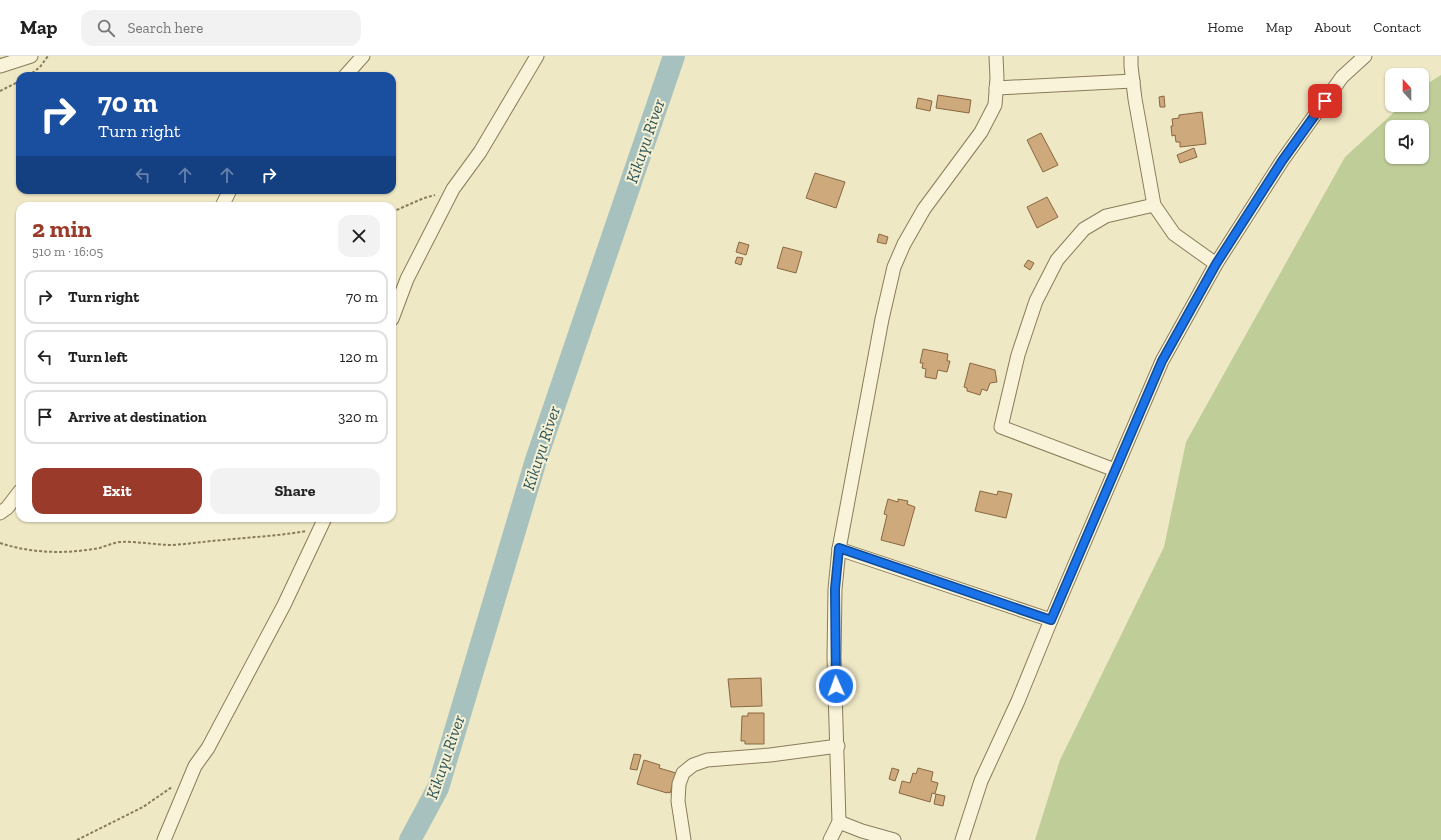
<!DOCTYPE html>
<meta charset="utf-8">
<style>
:root{--surface:#fff;--page:#f2f2f2;--text:#222;--muted:#767676;--line:#e0e0e0;--accent:#993a2b}
body{margin:0;font-family:"Zilla Slab",serif;background:var(--page);color:var(--text);height:100vh;display:flex;flex-direction:column;font-size:15px;white-space:nowrap}
*{box-sizing:border-box;margin:0}
p{font-size:13px;color:var(--muted)}
.icon{flex:none;width:22px;height:22px;fill:none;stroke:currentColor;stroke-width:2;stroke-linecap:round;stroke-linejoin:round}
.map{position:relative;flex:1;overflow:hidden}
.side{position:absolute;left:16px;top:146px;width:380px;height:320px;display:flex;flex-direction:column;background:var(--surface);border-radius:12px;box-shadow:0 1px 3px #0004}
.side>*{flex:none}
.guide{position:absolute;left:16px;top:16px;width:380px;height:122px;border-radius:12px;box-shadow:0 1px 3px #0004;background:#1a4fa0;color:#fff;overflow:hidden}
.needle{width:26px;rotate:339deg}
.buttons{position:absolute;left:1385px;top:12px;display:grid;gap:8px}
.buttons a{display:grid;place-items:center;width:44px;height:44px;border-radius:8px;background:var(--surface);box-shadow:0 1px 3px #0004;font-size:20px}
.pin{position:absolute;display:grid;place-items:center;width:34px;height:34px;color:#fff;margin:-17px;border-radius:8px;box-shadow:0 2px 6px #0006}
.me{position:absolute;width:44px;margin:-22px;rotate:358deg;stroke-linejoin:round;filter:drop-shadow(0 0 3px #0008)}
.turn{display:flex;align-items:center;gap:14px;height:84px;padding:0 16px;font-size:18px}
.turn .icon{width:52px;height:52px;stroke-width:2.5}
.turn b{display:block;font-size:28px;line-height:34px}
.lanes{display:flex;align-items:center;height:38px;padding:0 16px;background:#0003;justify-content:center;gap:20px;direction:ltr}
.lanes .off{opacity:.35}
.round{display:grid;place-items:center;flex:none;width:42px;height:42px;border-radius:12px;background:var(--page)}
.head{display:flex;align-items:center;justify-content:space-between;height:68px;padding:0 16px}
h1{font-size:24px;font-weight:700;line-height:30px;color:var(--accent)}
.action{display:flex;gap:8px;margin-top:auto;padding:8px 16px}
.action a{flex:1;height:46px;border-radius:12px;background:var(--accent);color:#fff;font-size:16px;font-weight:700;line-height:46px;text-align:center}
.action a+a{background:var(--page);color:var(--text)}
ul{padding:0;list-style:none}
li{display:flex;align-items:center;gap:12px;height:54px;margin:0 8px 6px;padding:0 8px;border:2px solid var(--line);border-radius:12px}
li div{flex:1}
li b{display:block;font-size:15px}
li em{font-style:normal}
header{display:flex;align-items:center;gap:24px;box-sizing:border-box;height:56px;padding:0 20px;background:var(--surface);border-bottom:1px solid var(--line)}
header strong{font-size:19px}
nav{display:flex;gap:22px;margin-inline-start:auto;font-size:14px}
.search{width:280px;height:36px;background:var(--page);display:flex;align-items:center;gap:10px;box-sizing:border-box;padding:0 14px;border-radius:12px;color:var(--muted);font-size:15px}
.map>svg:first-child{display:block}
.green{fill:#bfcd99;fill-rule:evenodd}
.lines{fill:none;stroke-linecap:round;stroke-linejoin:round}
.river{stroke:#a7c2be;stroke-width:22}
.building{fill:#cda97b;stroke:#896841}
.street-casing{stroke:#8a7b5b;stroke-width:15}
.path{stroke:#8a7b5b;stroke-width:2;stroke-dasharray:3 2;stroke-linecap:butt}
.street{stroke:#f9f4d9;stroke-width:13}
.route-casing{stroke:#114b97;stroke-width:10}
.route{stroke:#1a73e8;stroke-width:7}
.labels{text-anchor:middle;stroke-width:4;stroke-linejoin:round;paint-order:stroke}
.water-label{font-size:17px;font-style:italic;fill:#2e565a;stroke:#f6f1d5}
</style>
<header>
<strong>Map</strong>
<div class="search"><svg class="icon" aria-label="search" viewBox="0 0 24 24"><circle cx="10" cy="10" r="6"/><path d="M15 15l6 6"/></svg>Search here</div>
<nav><a>Home</a><a>Map</a><a>About</a><a>Contact</a></nav>
</header>
<div class="map">
<svg width="1441" height="784" viewBox="0 0 1441 784">
<rect width="100%" height="100%" fill="#efe8c5"/>
<path class="green" d="M1441,19V784H1035L1060,704L1164,491L1186,386L1345,101L1402,49H1422V31ZM1392,71H1422V101H1392Z"/>
<g class="lines">
<path class="river" d="M410,784L438,732L536,404L674,0"/>
</g>
<g class="building">
<path d="M938,39L971,44L969,57L936,52Z"/>
<path d="M1164,40L1165,51H1160L1159,41Z"/>
<path d="M918,42L932,45L930,55L916,52Z"/>
<path d="M1202,56L1206,88L1180,91V86H1176L1175,79L1172,80L1171,70H1173L1172,63L1179,62V59Z"/>
<path d="M1041,77L1058,109L1043,116L1027,84Z"/>
<path d="M1194,92L1197,101L1180,107L1177,99Z"/>
<path d="M815,117L845,126L836,152L806,142Z"/>
<path d="M1047,141L1058,161L1037,172L1027,151Z"/>
<path d="M879,178L888,181L886,188L877,186Z"/>
<path d="M739,186L749,189L746,199L736,196Z"/>
<path d="M783,191L802,196L796,217L777,212Z"/>
<path d="M737,201L743,202L741,209L735,207Z"/>
<path d="M1028,204L1034,207L1030,214L1024,210Z"/>
<path d="M923,293L948,298L947,305H950L947,316L938,314L936,323L925,321L926,313L922,312L923,307H920Z"/>
<path d="M970,307L995,314L997,326L990,327L987,335L982,333L980,339L967,335V332L964,331Z"/>
<path d="M980,435L997,439L998,435L1012,438L1006,462L975,455Z"/>
<path d="M888,443L898,446V443L908,445L907,448L915,451L904,490L881,484L887,459L884,458Z"/>
<path d="M761,622L762,650L731,651L728,623Z"/>
<path d="M748,657H764V688H745V685H741L742,660H748Z"/>
<path d="M634,698L641,699L637,714L630,713Z"/>
<path d="M644,704L660,709L659,712L676,717L670,737L667,736V737L637,728Z"/>
<path d="M892,712L899,714L895,725L889,723Z"/>
<path d="M918,712L933,716L931,725L938,727L935,738L932,737L930,746L899,737L902,725L910,727L913,717L916,718Z"/>
<path d="M936,738L945,740L943,750L934,748Z"/>
</g>
<g class="lines">
<g class="street-casing">
<g id="street">
<path d="M1131,0V10L1135,43L1154,149L1174,178L1216,208"/>
<path d="M0,10L31,0"/>
<path d="M345,20L363,0"/>
<path d="M996,32L1133,25"/>
<path d="M222,150L230,134"/>
<path d="M392,263L407,223L453,133L480,96L537,0"/>
<path d="M1115,414L1001,371L1018,299L1036,245L1057,204L1084,173L1106,160L1154,149"/>
<path d="M0,457L7,452L20,435"/>
<path d="M839,493L1051,564"/>
<path d="M839,766L862,775L894,784"/>
<path d="M164,784L195,710L208,692L284,549L325,462"/>
<path d="M684,784L678,745L679,728L683,717L693,709L707,704L770,699L838,690"/>
<path d="M830,784L839,766L834,601L835,533L839,493L882,263L894,211L904,188L924,153L981,76L995,49L997,22L996,0"/>
<path d="M962,784L981,725L1018,645L1051,564L1162,305L1216,208L1282,105L1342,21L1365,0"/>
</g>
</g>
<g class="path">
<path d="M28,20L40,11L48,0"/>
<path d="M0,35L20,25"/>
<path d="M392,156L424,142L435,139"/>
<path d="M0,487C30,497 62,498 94,493C103,492 111,487 120,486C137,485 155,489 172,489C190,488 206,485 224,484C251,481 278,480 306,475"/>
<path d="M77,784L143,751L172,731"/>
</g>
<use href="#street" class="street"/>
</g>
<g class="lines">
<g class="route-casing">
<path id="route" d="M836,630L835,533L839,492L1051,564L1162,305L1216,208L1282,105L1325,45"/>
</g>
<use href="#route" class="route"/>
</g>
<g class="labels">
<g class="water-label">
<text transform="translate(645 85) rotate(-71)" y="6">Kikuyu River</text>
<text transform="translate(541 392) rotate(-72)" y="6">Kikuyu River</text>
<text transform="translate(445 701) rotate(-71)" y="6">Kikuyu River</text>
</g>
</g>
</svg>
<div class="buttons">
<a><svg class="needle" viewBox="-14 -14 28 28"><path d="M0-13l5 13h-10z" fill="#e53935"/><path d="M0 13l5-13h-10z" fill="#767676"/></svg></a>
<a><svg class="icon" aria-label="sound" viewBox="0 0 24 24"><path d="M4 9h4l5-4v14l-5-4H4zM17 9q2 3 0 6"/></svg></a>
</div>
<div class="pin" style="left:1325px;top:45px;background:#d93025"><svg class="icon" aria-label="arrive" viewBox="0 0 24 24"><path d="M6 21V4h12l-3 4 3 4H6"/></svg></div>
<svg class="me" style="left:836px;top:630px" viewBox="-20 -20 40 40"><circle r="17" fill="#1a73e8" stroke="#fff" stroke-width="3"/><path d="M0-11L8 9 0 5-8 9z" fill="#fff"/></svg>
<div class="guide">
<div class="turn"><svg class="icon" aria-label="right" viewBox="0 0 24 24"><path d="M7 20v-9h11M14 6l5 5-5 5"/></svg><div><b>70 m</b>Turn right</div></div>
<div class="lanes"><svg class="icon off" aria-label="left" viewBox="0 0 24 24"><path d="M17 20v-9H6M10 6l-5 5 5 5"/></svg><svg class="icon off" aria-label="ahead" viewBox="0 0 24 24"><path d="M12 20V5M6 11l6-6 6 6"/></svg><svg class="icon off" aria-label="ahead" viewBox="0 0 24 24"><path d="M12 20V5M6 11l6-6 6 6"/></svg><svg class="icon" aria-label="right" viewBox="0 0 24 24"><path d="M7 20v-9h11M14 6l5 5-5 5"/></svg></div>
</div>
<section class="side">
<div class="head"><div><h1>2 min</h1><p>510 m · 16:05</p></div><a class="round"><svg class="icon" aria-label="close" viewBox="0 0 24 24"><path d="M6 6l12 12M18 6L6 18"/></svg></a></div>
<ul>
<li><svg class="icon" aria-label="right" viewBox="0 0 24 24"><path d="M7 20v-9h11M14 6l5 5-5 5"/></svg><div><b>Turn right</b></div><em>70 m</em></li>
<li><svg class="icon" aria-label="left" viewBox="0 0 24 24"><path d="M17 20v-9H6M10 6l-5 5 5 5"/></svg><div><b>Turn left</b></div><em>120 m</em></li>
<li><svg class="icon" aria-label="arrive" viewBox="0 0 24 24"><path d="M6 21V4h12l-3 4 3 4H6"/></svg><div><b>Arrive at destination</b></div><em>320 m</em></li>
</ul>
<div class="action"><a>Exit</a><a>Share</a></div>
</section>
</div>
